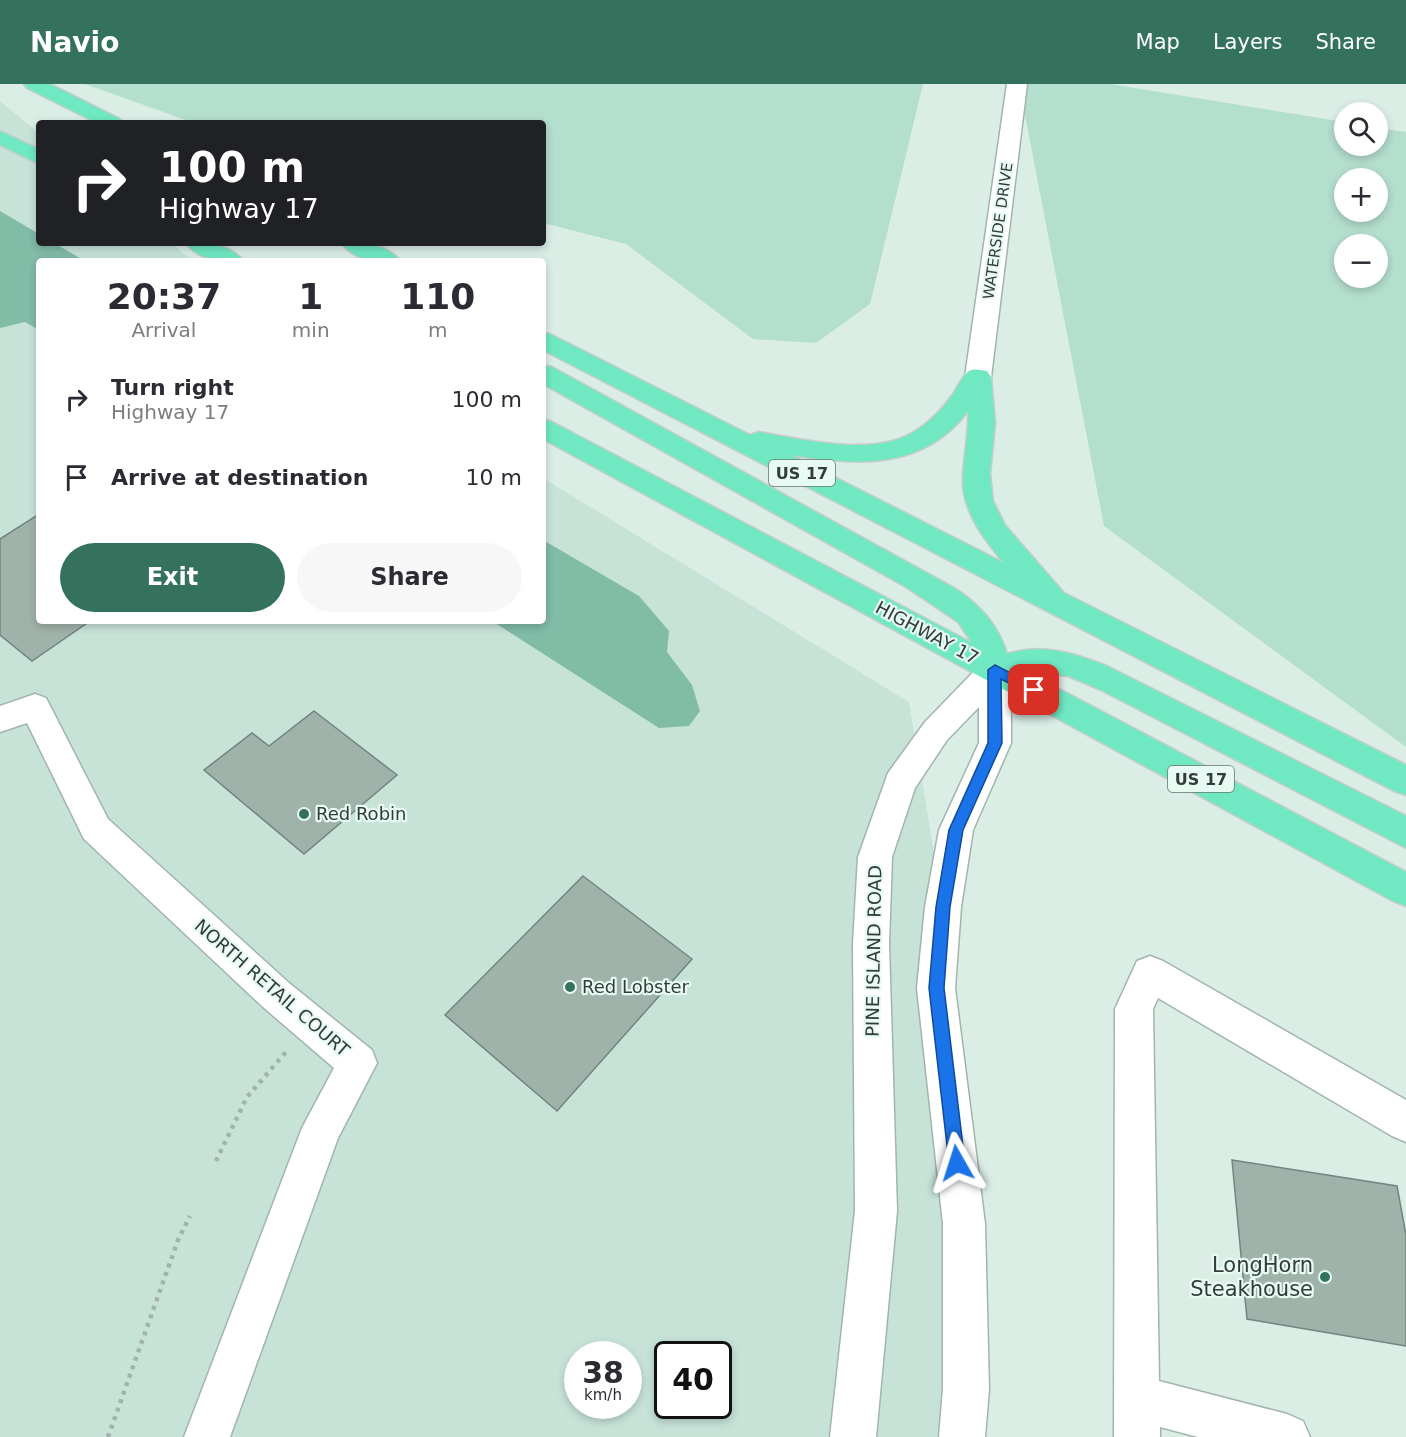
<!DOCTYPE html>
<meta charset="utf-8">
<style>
:root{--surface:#fff;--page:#f7f7f7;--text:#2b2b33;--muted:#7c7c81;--accent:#34725e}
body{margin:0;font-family:"DejaVu Sans",sans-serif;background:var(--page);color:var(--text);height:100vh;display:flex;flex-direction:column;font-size:22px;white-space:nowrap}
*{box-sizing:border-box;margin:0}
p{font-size:20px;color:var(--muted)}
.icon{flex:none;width:33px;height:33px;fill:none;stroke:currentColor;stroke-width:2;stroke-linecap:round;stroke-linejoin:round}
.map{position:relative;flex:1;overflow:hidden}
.drawer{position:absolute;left:36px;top:174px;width:510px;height:366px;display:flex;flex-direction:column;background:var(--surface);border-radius:6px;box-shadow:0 3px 9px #0003}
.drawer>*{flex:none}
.guide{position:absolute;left:36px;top:36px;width:510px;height:126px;border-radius:6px;box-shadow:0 3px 9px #0003;background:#202124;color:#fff;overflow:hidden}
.fabs{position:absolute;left:1334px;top:18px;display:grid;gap:12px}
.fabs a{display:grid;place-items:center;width:54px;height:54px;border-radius:50%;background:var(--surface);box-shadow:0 3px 9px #0003;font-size:30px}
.speed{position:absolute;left:564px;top:1257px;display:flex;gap:12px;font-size:30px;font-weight:700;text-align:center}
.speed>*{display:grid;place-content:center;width:78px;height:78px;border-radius:50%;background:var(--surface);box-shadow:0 3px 9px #0003;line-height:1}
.speed small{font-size:15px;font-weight:400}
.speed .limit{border:3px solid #111;border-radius:9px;background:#fff;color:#111}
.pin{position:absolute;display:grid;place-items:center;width:51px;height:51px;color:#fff;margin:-26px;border-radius:12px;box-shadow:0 3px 9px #0006}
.me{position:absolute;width:66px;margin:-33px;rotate:354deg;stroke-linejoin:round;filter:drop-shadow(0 0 4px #0008)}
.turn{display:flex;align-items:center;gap:21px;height:126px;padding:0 24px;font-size:27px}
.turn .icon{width:78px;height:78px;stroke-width:2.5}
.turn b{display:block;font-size:42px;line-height:51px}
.eta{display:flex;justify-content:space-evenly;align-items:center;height:102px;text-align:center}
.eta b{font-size:36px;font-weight:700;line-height:42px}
.cta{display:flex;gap:12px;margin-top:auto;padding:12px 24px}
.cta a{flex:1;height:69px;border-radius:36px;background:var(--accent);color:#fff;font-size:24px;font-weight:700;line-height:69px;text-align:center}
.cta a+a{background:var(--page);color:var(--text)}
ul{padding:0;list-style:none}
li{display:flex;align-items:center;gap:18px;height:78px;padding:0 24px}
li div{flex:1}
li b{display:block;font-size:22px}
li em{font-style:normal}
header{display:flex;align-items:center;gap:36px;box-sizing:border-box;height:84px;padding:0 30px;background:var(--accent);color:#fff}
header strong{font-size:28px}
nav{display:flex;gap:33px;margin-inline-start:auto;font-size:21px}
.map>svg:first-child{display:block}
.built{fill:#c7e3d8;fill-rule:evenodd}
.green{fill:#b4dece;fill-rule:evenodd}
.water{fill:#81bca7}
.building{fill:#a0b3ab;stroke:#73857e;stroke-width:1.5}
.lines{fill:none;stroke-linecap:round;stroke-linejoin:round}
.minor-casing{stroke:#a2b5ad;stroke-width:3}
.highway-casing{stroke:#cacccc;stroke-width:3}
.path{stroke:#a3b3ac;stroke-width:4.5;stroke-dasharray:4 5;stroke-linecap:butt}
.minor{fill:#fff;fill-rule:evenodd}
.highway{fill:#70e9c2;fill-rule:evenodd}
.route{fill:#1a73e8;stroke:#114b97;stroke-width:1.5}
.poi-dot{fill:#34725e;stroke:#e7fbf3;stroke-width:2}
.labels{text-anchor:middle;stroke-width:4.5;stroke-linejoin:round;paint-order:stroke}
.far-street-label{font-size:15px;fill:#343c39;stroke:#e7fbf3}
.shield{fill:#e7fbf3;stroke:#6a7571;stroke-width:1.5}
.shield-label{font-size:16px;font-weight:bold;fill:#343c39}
.street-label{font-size:18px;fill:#343c39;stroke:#e7fbf3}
.poi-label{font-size:18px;fill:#343c39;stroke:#e7fbf3;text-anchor:start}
.near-poi-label{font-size:21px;fill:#343c39;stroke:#e7fbf3;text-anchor:end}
</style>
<header>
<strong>Navio</strong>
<nav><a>Map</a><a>Layers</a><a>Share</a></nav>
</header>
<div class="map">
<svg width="1406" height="1353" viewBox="0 0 1406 1353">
<rect width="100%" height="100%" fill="#daeee6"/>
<path class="built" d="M0,17L39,49V159H171L193,177H39V537H543V394L909,618L943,823L962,1353H0ZM578,1270H628V1322H578ZM668,1270H718V1322H668Z"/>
<g class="green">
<path d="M85,0H923L870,220L816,259L753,255L626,160L543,139V39H194Z"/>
<path d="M1019,0H1110L1344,38V62H1377V44L1406,48V663L1104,442ZM1344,94H1377V128H1344ZM1344,160H1377V194H1344Z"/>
</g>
<g class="water">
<path d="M0,127L39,150V159H54L85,177H39V246L25,238L0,244Z"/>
<path d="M543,456L639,512L669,547L667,568L692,601L700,627L689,642L659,644L492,537H543Z"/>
</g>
<g class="building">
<path d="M39,430V537H90L32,577L0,551V455Z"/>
<path d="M314,627L397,691L304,770L204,686L252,649L269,662Z"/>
<path d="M583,792L692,875L557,1027L445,931Z"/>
<path d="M1232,1076L1397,1102L1406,1151V1262L1247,1235Z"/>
</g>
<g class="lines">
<g class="minor-casing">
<g id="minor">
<path d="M1007,0H1027L991,293L987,299L978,301L969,299L965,293Z"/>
<path d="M995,574L1006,577L1011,586V659L973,746L961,823L955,904L985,1140L989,1305L985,1353H939L943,1305V1140L917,904L925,823L939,746L979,659V623L947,656L915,704L892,773L889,860L897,1127L876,1353H830L855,1127L853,860L858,773L888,689L925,638L984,577Z"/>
<path d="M35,610L46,614L108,735L289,899L372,966L377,979L338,1054L230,1353H184L302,1044L334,984L263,923L84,755L27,639L0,648V622Z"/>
<path d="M1150,872L1163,877L1406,1016V1058L1392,1052L1158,914L1153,925L1159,1297L1287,1330L1303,1337L1310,1353H1198L1160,1343V1353H1114L1115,925L1137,877Z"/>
</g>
</g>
<g class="highway-casing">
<g id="highway">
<path d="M24,0H50L120,35L123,39H97L27,4Z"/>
<path d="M0,47L39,65V80L0,61Z"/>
<path d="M186,159C205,159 230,159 243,177C223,177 198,177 186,159Z"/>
<path d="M342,159C361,159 387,159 400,177C380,177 354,178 342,159Z"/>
<path d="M543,248L552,251L750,351L759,348C804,356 877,374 917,346C932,336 943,324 953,310C957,304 963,291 969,287C975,284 981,286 987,287L991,293L995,339L990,390L993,417L1005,441L1064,509L1406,681V711L1394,707L543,266ZM968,327C969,349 964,370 963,392C961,426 983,454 1004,479L791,371C857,382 924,386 968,327Z"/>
<path d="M543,281L552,283L956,505C981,522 998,541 1007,570C1042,559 1074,569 1107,582L1406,732V764L1101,606L1068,592L1029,589L1406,788V822L1393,817L543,355V335L552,338L972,559L958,538L906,503L543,300Z"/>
</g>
</g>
<g class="path">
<path d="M216,1077L247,1013L286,968"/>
<path d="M108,1353L178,1156L190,1132"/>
</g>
<use href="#minor" class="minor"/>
<use href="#highway" class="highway"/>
</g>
<path class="route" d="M995,581L1038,603L1040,606L1034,612L1001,595L1002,659L963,746L950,823L944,904L965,1079L963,1085L957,1087L951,1085L949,1079L929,904L936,823L949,746L988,659V586Z"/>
<g class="poi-dot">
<circle cx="304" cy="730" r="6"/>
<circle cx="570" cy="903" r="6"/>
<circle cx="1325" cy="1193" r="6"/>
</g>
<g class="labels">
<g class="far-street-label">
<text transform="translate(998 147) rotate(-82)" y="5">WATERSIDE DRIVE</text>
</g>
<g class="shield">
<rect x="769" y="376" width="66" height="26" rx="4.5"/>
<rect x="1168" y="682" width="66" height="26" rx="4.5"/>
</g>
<g class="shield-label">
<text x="802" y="395">US 17</text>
<text x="1201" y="701">US 17</text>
</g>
<g class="street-label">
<text transform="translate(927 549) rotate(28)" y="6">HIGHWAY 17</text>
<text transform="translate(874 867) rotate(-89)" y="6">PINE ISLAND ROAD</text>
<text transform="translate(272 904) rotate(41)" y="6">NORTH RETAIL COURT</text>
</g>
<g class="poi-label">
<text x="316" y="736">Red Robin</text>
<text x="582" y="909">Red Lobster</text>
</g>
<g class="near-poi-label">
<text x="1313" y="1188">LongHorn<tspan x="1313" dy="24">Steakhouse</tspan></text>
</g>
</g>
</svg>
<div class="fabs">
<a><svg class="icon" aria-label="search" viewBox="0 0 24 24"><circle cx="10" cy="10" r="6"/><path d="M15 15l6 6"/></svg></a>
<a>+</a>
<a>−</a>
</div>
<div class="speed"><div>38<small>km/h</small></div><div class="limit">40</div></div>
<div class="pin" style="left:1034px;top:606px;background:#d93025"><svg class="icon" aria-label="arrive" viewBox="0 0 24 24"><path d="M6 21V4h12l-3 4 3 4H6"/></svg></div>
<svg class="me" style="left:957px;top:1079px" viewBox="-20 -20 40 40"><path d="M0-17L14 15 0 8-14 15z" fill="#1a73e8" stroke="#fff" stroke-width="4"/></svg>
<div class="guide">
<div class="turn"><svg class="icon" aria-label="right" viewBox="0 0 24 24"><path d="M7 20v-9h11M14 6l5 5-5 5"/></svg><div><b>100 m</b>Highway 17</div></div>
</div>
<section class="drawer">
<div class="eta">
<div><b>20:37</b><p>Arrival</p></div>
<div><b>1</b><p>min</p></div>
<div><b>110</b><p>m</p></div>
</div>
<ul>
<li><svg class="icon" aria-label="right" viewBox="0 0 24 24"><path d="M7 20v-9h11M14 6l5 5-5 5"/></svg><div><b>Turn right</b><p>Highway 17</p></div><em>100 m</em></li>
<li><svg class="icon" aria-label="arrive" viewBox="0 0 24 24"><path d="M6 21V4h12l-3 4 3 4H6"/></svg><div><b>Arrive at destination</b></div><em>10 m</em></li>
</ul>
<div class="cta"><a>Exit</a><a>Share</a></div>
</section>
</div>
